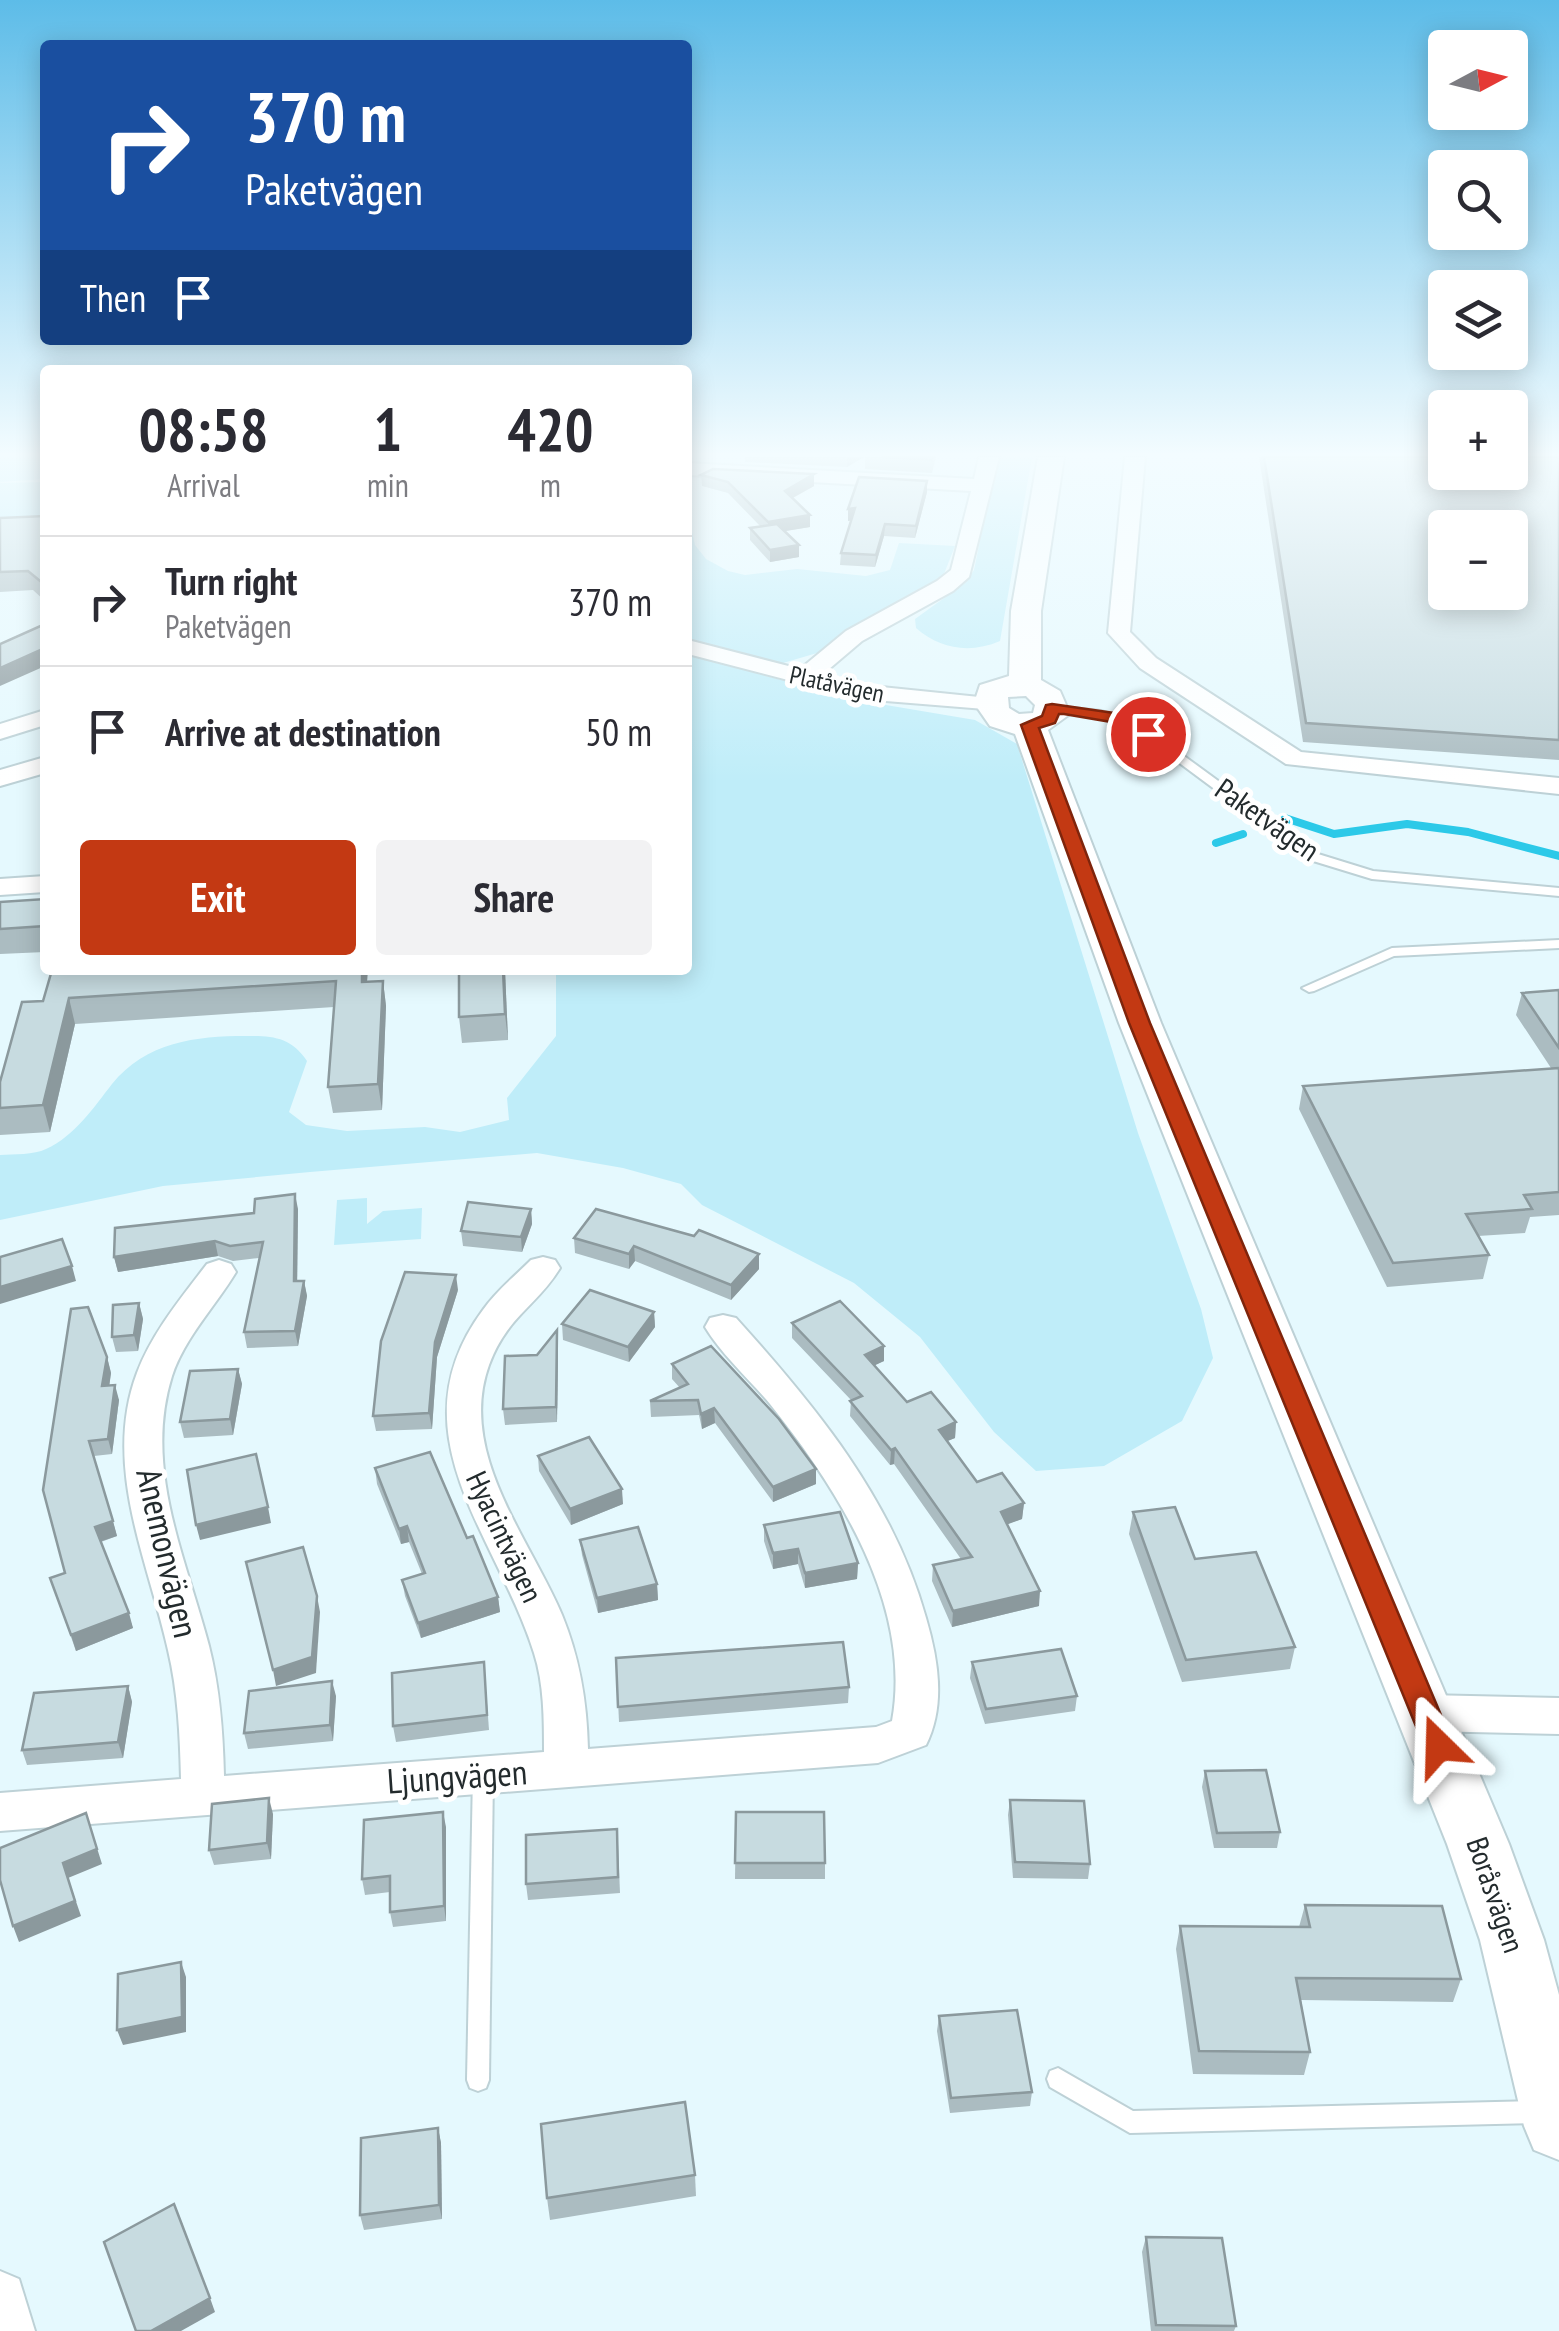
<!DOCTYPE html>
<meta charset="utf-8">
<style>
:root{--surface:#fff;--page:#f2f2f3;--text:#2b2b33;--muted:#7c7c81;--line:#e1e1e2;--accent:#c33913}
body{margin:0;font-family:"PT Sans Narrow",sans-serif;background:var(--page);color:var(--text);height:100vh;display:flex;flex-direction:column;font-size:38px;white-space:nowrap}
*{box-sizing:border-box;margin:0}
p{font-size:32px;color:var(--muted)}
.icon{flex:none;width:55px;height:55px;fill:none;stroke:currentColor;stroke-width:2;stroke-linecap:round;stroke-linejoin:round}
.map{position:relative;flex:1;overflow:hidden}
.drawer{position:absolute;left:40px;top:365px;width:652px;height:610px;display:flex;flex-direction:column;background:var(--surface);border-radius:10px;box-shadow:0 5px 25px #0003}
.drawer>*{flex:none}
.guide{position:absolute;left:40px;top:40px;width:652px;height:305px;border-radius:10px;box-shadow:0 5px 25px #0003;background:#1a4fa0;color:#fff;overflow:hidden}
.needle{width:65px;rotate:83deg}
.buttons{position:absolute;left:1428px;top:30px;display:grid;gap:20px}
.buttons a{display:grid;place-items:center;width:100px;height:100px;border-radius:10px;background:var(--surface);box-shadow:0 5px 25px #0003;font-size:50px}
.pin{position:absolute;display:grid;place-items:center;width:85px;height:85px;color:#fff;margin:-42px;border:5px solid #fff;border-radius:50%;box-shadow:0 2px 10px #0007}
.me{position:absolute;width:110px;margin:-55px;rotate:338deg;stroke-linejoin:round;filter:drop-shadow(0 0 8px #0008)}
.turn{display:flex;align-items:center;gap:35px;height:210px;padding:0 40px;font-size:45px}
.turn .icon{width:130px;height:130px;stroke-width:2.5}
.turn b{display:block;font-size:70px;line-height:85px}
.then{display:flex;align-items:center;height:95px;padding:0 40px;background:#0003;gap:20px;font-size:38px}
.eta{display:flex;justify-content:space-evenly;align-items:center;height:170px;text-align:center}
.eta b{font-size:60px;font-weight:800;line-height:70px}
.action{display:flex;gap:20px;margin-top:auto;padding:20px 40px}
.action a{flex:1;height:115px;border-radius:10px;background:var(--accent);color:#fff;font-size:40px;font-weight:800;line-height:115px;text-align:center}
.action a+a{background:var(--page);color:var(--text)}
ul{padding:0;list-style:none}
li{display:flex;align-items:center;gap:30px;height:130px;padding:0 40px;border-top:2px solid var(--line)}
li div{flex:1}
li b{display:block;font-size:38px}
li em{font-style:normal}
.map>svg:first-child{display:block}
.green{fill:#bfedf9}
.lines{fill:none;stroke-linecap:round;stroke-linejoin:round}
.stream{stroke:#2cc9e8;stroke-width:8}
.lane-casing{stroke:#bdd1d6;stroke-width:4}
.street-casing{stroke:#bdd1d6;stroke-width:4}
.secondary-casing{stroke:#bdd1d6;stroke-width:4}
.lane{fill:#fff;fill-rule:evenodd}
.street{fill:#fff;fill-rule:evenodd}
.secondary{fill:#fff;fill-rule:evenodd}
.wall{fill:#abbcc1}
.shaded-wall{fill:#8b999d}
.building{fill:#c7dbe0;stroke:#8b999d;stroke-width:2.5;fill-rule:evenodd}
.route{fill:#c33913;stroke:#7f250c;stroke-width:2.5}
.labels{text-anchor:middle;stroke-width:10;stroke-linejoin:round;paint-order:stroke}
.far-street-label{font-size:25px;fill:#232b2d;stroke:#fff}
.street-label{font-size:30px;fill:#232b2d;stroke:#fff}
.near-street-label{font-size:35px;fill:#232b2d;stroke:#fff}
</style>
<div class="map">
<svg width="1559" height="2331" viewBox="0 0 1559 2331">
<rect width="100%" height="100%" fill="#e5f9fe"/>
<g class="green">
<path d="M0,457H45V479L0,482Z"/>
<path d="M997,457H1032L1000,641C970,654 940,649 916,628L915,619L965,583L974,570Z"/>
<path d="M45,482V529L0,531V483Z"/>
<path d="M688,516L695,545L706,559L728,571L745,575L797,569L866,576L890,570L899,543L955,546L942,579L824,651L783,663L766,676L874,703L975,720L1017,744L1138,1133L1201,1309L1213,1358L1182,1421L1104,1466L1036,1471L994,1432L920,1337L854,1283L702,1205L681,1184L623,1168L537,1153L310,1172L163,1186L0,1220V1155C14,1154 34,1155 46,1149C75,1136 94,1107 112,1084C146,1042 196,1036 246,1036C273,1036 291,1037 307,1061L289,1112L306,1125L347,1131L425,1127L460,1132L509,1120L507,1098L556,1036V970H688Z"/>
<path d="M367,1198V1224L383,1211L422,1208L421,1239L334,1245L337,1200Z"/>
</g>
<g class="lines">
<g class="stream">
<path d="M1285,818L1334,834L1407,824L1468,832L1559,856"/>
<path d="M1216,843L1243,834"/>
</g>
<g class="lane-casing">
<g id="lane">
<path d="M1052,706L1101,711L1139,723L1318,854L1373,871L1559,888V896L1372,879L1310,860L1131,727L1100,717L1048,711V707Z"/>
<path d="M1559,940V948L1394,956L1314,991L1309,992L1302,988L1392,948Z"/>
<path d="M483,1766L490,1769L493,1775L489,2080L486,2088L478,2091L470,2088L467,2080L473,1775L476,1769Z"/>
<path d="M1058,2068L1133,2111L1537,2101L1545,2104L1549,2112L1545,2120L1537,2123L1130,2133L1050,2087L1047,2079L1050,2071Z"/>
</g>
</g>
<g class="street-casing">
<g id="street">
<path d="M979,457H999L969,577L953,591L862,641L822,675L862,685L989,698L1001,705L997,710L861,699L688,654V640L800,669L846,631L937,581L951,570L971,491L688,475V463L974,479Z"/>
<path d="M1125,457H1145L1130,632L1156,658L1301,752L1559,778V794L1286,764L1140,668L1108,633Z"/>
<path d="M45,710V725L0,739V724Z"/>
<path d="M45,757V773L0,786V770Z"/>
<path d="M45,876V892L0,895V879Z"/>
<path d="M543,1257L555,1260L560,1268C537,1306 507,1316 489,1365C457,1453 530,1539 562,1615C580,1659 587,1702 588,1749L876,1727L892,1721C913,1606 838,1489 770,1404C749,1379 722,1355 705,1327L710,1318L723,1315L736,1318C817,1408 893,1500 926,1618C938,1659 946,1705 926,1745L878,1763L0,1831V1793L181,1779C180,1736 178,1692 168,1650C148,1560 102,1466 137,1373C152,1333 181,1298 207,1264L219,1260L231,1264L236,1272C215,1307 185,1337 172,1376C143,1468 186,1558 209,1646C220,1689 223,1732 224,1776L544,1752C544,1719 544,1684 534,1653C497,1535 392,1433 483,1310C496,1291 515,1276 531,1260Z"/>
<path d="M1426,1695L1559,1698V1734L1426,1731L1411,1725L1405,1713L1411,1701Z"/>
<path d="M0,2271L19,2279L35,2331H0Z"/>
</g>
</g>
<g class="secondary-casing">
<path id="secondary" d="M1038,457H1064L1041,611V680L1060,691L1070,714L1048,730L1161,1023L1509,1844L1544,1940L1559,1995V2160L1534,2150L1524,2126L1480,1940L1447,1844L1119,1023L1015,734L990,726L974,703L980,685L1009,676L1011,611ZM1026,696L1035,705L1033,713L1019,714L1009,708L1008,697Z"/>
</g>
<use href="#lane" class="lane"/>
<use href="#street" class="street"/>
<use href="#secondary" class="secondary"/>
</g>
<g class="wall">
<path d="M745,457H864L847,467L745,462Z"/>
<path d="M865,457H936L932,473L865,469Z"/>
<path d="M1259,457H1559V760L1303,742Z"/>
<path d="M814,474V486L793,498L810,515V527L784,531L799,557L770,562L750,540V528L761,527L728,493L702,486L701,475Z"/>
<path d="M927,481V492L915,538L884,536L875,567L840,565L841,553L851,520L848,521V509Z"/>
<path d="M45,516V601L33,590L0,592V518Z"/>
<path d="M45,899V952L0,954V902Z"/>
<path d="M52,970L367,982L383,981L386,1006L382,1110L333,1113L328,1087L334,1007L75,1024L50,1132L0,1135V1082L43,1001Z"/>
<path d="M505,970L508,1040L462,1043L459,1017Z"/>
<path d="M1559,990V1215L1530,1217L1525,1233L1478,1236L1489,1255L1483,1279L1387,1287L1299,1109L1303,1086L1551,1068L1516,1015L1522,993Z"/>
<path d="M298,1209L297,1281H304L307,1296L298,1346L247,1348L244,1332L259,1258L233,1261L218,1256L118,1272L114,1257Z"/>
<path d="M531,1209L532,1224L522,1252L463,1246L461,1231Z"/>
<path d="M596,1209L759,1269L731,1300L635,1261L629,1269L575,1253L574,1238Z"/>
<path d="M458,1290L437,1357L432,1429L376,1431L373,1416Z"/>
<path d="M139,1303L143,1319L138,1351L116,1352L112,1337Z"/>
<path d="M654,1312L655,1327L629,1362L563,1340L562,1324Z"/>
<path d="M792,1323L884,1346V1361L874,1365L907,1402L956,1422L955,1438L947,1441L977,1482L1024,1503L1022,1519L1007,1524L1039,1606L952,1627L932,1581L933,1565L961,1559L894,1464L890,1465L850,1416L851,1400L792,1338Z"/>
<path d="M558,1346L557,1422L505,1425L503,1409L537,1355Z"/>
<path d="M107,1357L111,1373L109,1386L119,1400L112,1454L94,1456L117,1536L101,1542L133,1628L76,1651L50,1578L65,1573L43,1490Z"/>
<path d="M672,1364L816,1484L773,1502L715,1423L702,1429L699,1415L651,1417L650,1401L680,1388L672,1379Z"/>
<path d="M238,1369L242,1384L233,1435L184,1438L180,1422Z"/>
<path d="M538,1456L623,1504L571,1525L539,1471Z"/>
<path d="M375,1468L467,1538L498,1597L500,1612L421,1638L405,1596L402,1580L422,1574L409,1542L401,1544L377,1484Z"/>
<path d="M1133,1512L1195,1559L1295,1647L1290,1669L1182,1682L1129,1534Z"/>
<path d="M764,1525L858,1563L857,1579L805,1588L798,1564L773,1569L764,1541Z"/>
<path d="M580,1540L657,1584L658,1600L598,1613L582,1555Z"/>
<path d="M616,1658L849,1687L848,1703L619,1722Z"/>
<path d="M484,1662L489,1730L396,1742L393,1726Z"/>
<path d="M972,1662L1077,1696L1075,1711L985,1724L970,1678Z"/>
<path d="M128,1686L132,1702L123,1758L27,1765L22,1750Z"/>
<path d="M336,1696L333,1741L248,1749L244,1733Z"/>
<path d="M1205,1771L1280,1832L1277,1848H1214L1202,1787Z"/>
<path d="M1010,1800L1090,1864L1088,1879L1013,1878L1008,1815Z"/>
<path d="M736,1812L825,1863V1879H735Z"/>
<path d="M273,1814L271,1859L214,1865L209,1850Z"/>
<path d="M446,1827V1921L393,1927L390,1912V1892L365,1895L362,1879Z"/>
<path d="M618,1844L620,1893L528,1900L526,1884Z"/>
<path d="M1305,1905L1461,1979L1453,2002L1301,2000L1310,2052L1304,2075L1193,2074L1176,1949L1180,1926L1299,1927Z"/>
<path d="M939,2016L1032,2092L1030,2106L950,2113L937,2031Z"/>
<path d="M438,2128L441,2143L442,2219L364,2230L360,2215Z"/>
<path d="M695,2175L696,2196L550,2220L547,2198Z"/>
<path d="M1146,2237L1236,2326L1234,2331H1151L1142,2252Z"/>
</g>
<g class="shaded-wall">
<path d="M847,457H864L847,467Z"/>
<path d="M814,474V486L785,502V491Z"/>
<path d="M927,481V492L915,538L916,526Z"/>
<path d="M855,508V520L848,521V509Z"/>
<path d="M810,515V527L768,534V522Z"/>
<path d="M885,524L884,536L875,567L876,555Z"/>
<path d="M799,545V557L770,562V550Z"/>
<path d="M45,648V666L0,686V668Z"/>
<path d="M362,970H368L365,1008L362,982Z"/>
<path d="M503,970H505L508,1040L505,1014Z"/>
<path d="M383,981L386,1006L382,1110L378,1084Z"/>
<path d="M69,998L75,1024L50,1132L43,1105Z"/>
<path d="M295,1194L298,1209L297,1296L294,1281Z"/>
<path d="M531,1209L532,1224L522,1252L521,1237Z"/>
<path d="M215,1241L218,1256L118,1272L114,1257Z"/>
<path d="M634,1246L635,1261L629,1269V1254Z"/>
<path d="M759,1254V1269L731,1300V1285Z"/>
<path d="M72,1266L76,1281L0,1304V1287Z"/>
<path d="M456,1275L458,1290L437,1357L432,1429L429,1413L435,1342Z"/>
<path d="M304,1281L307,1296L298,1346L295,1331Z"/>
<path d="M139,1303L143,1319L138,1351L134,1335Z"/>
<path d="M654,1312L655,1327L629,1362L628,1347Z"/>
<path d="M557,1330L558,1346L557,1422L556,1407Z"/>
<path d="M884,1346V1361L865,1370V1355Z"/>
<path d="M107,1357L111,1373L107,1402L102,1386Z"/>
<path d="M238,1369L242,1384L233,1435L230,1419Z"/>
<path d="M115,1385L119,1400L112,1454L108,1439Z"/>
<path d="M714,1408L715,1423L702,1429L701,1414Z"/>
<path d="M956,1422L955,1438L938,1445L939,1430Z"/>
<path d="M895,1448L894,1464L890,1465L891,1450Z"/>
<path d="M816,1469V1484L773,1502V1487Z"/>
<path d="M622,1489L623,1504L571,1525L570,1509Z"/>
<path d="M1024,1503L1022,1519L1000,1527L1001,1512Z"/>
<path d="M268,1507L271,1523L200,1540L196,1525Z"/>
<path d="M113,1521L117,1536L99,1542L95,1527Z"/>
<path d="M407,1526L409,1542L401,1544L399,1529Z"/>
<path d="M798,1549V1564L773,1569V1553Z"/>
<path d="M858,1563L857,1579L805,1588V1573Z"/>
<path d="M657,1584L658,1600L598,1613L597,1598Z"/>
<path d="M1040,1591L1039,1606L952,1627L953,1611Z"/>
<path d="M317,1596L320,1612L316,1673L276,1686L273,1670Z"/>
<path d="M498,1597L500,1612L421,1638L418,1623Z"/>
<path d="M129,1613L133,1628L76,1651L71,1635Z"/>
<path d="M332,1681L336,1696L333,1741L330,1725Z"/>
<path d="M128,1686L132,1702L123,1758L118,1742Z"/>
<path d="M269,1798L273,1814L271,1859L267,1843Z"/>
<path d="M443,1812L446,1827V1921L444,1906Z"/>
<path d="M86,1813L102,1864L68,1878L81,1916L19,1942L13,1926L63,1863Z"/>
<path d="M181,1962L186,1977V2032L123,2045L117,2030Z"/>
<path d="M438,2128L441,2143L442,2219L439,2205Z"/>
<path d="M210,2298L215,2312L181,2331H151Z"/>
</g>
<g class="building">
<path d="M882,457H933L932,460Z"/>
<path d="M1264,457H1445V472H1510V457H1559V740L1306,723ZM1445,528H1510V592H1445Z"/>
<path d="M713,469L814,474L785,491L810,515L768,522L728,482L701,475Z"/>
<path d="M859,477L927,481L916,526L885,524L876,555L841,553L855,508L848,509Z"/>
<path d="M45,516V585L28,571L0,572V518Z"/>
<path d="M777,524L799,545L770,550L750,528Z"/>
<path d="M45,624V648L0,668V644Z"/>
<path d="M45,899V926L0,929V902Z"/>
<path d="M52,970H362V982L383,981L378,1084L328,1087L336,981L69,998L43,1105L0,1108V1082L22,1002L43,1001Z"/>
<path d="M459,970H503L505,1014L459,1017Z"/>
<path d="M1559,990V1048L1522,993Z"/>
<path d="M1559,1068V1192L1524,1195L1532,1209L1466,1214L1489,1255L1393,1263L1303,1086Z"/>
<path d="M295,1194L294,1281H304L295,1331L244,1332L263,1242L230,1246L215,1241L114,1257L115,1228L254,1213L255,1199Z"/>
<path d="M468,1202L531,1209L521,1237L461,1231Z"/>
<path d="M596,1209L694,1236L699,1230L759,1254L731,1285L634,1246L629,1254L574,1238Z"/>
<path d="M62,1239L72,1266L0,1287V1257Z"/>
<path d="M405,1272L456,1275L435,1342L429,1413L373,1416L381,1341Z"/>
<path d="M590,1290L654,1312L628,1347L562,1324Z"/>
<path d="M840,1301L884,1346L865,1355L907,1402L931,1392L956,1422L939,1430L977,1482L1002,1473L1024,1503L1001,1512L1040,1591L953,1611L933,1565L972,1557L895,1448L891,1450L850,1401L862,1396L792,1323Z"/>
<path d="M139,1303L134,1335L112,1337L113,1305Z"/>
<path d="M88,1307L107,1357L102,1386L115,1385L108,1439L89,1441L113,1521L95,1527L129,1613L71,1635L50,1578L65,1573L43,1490L71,1309Z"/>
<path d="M557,1330L556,1407L503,1409L505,1356L537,1355Z"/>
<path d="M711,1346L779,1419L816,1469L773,1487L714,1408L701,1414L698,1400L650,1401L688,1384L672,1364Z"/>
<path d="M238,1369L230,1419L180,1422L190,1371Z"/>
<path d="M589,1437L622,1489L570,1509L538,1456Z"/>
<path d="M430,1452L467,1538L473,1536L498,1597L418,1623L402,1580L425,1573L407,1526L399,1529L375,1468Z"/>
<path d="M256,1454L268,1507L196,1525L187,1470Z"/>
<path d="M1175,1507L1195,1559L1256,1552L1295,1647L1186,1660L1133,1512Z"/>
<path d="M840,1512L858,1563L805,1573L798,1549L773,1553L764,1525Z"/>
<path d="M638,1527L657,1584L597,1598L580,1540Z"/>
<path d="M303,1547L317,1596L312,1657L273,1670L246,1562Z"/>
<path d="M843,1642L849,1687L618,1707L616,1658Z"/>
<path d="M1061,1649L1077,1696L986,1709L972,1662Z"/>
<path d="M484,1662L487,1715L393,1726L392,1673Z"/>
<path d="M332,1681L330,1725L244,1733L249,1691Z"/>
<path d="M128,1686L118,1742L22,1750L34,1693Z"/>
<path d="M1266,1770L1280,1832L1217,1833L1205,1771Z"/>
<path d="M269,1798L267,1843L209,1850L212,1804Z"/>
<path d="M1010,1800L1084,1801L1090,1864L1015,1862Z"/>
<path d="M443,1812L444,1906L390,1912V1876L362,1879L364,1820Z"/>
<path d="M736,1812H824L825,1863H735Z"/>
<path d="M86,1813L97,1849L63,1863L75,1901L13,1926L0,1880V1848Z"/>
<path d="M617,1829L618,1877L526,1884V1835Z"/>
<path d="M1305,1905L1442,1906L1461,1979L1296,1978L1310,2052L1199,2051L1180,1926L1310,1927Z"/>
<path d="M181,1962L182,2017L117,2030L118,1974Z"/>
<path d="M1017,2010L1032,2092L951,2098L939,2016Z"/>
<path d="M685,2102L695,2175L547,2198L541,2124Z"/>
<path d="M438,2128L439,2205L360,2215L361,2138Z"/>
<path d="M174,2204L210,2298L151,2331H136L104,2242Z"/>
<path d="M1146,2237L1222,2238L1236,2326L1156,2325Z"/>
</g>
<linearGradient id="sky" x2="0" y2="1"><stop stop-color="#5dbce8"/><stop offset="0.58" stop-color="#f3fcff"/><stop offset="1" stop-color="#f3fcff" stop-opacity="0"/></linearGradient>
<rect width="1559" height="783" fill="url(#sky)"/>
<path class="route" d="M1052,704L1121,714L1157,734L1148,739L1111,722L1064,714H1059L1055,723L1039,728L1150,1023L1454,1746L1450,1755L1439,1759L1428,1755L1424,1746L1129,1023L1021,725L1042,716L1046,705Z"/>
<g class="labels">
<g class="far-street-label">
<text transform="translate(837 684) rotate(12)" y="9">Platåvägen</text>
</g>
<g class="street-label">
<text transform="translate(1267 820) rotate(35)" y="10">Paketvägen</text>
<text transform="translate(504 1537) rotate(65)" y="10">Hyacintvägen</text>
<text transform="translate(1495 1895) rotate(71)" y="10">Boråsvägen</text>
</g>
<g class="near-street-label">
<text transform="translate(167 1553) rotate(77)" y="12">Anemonvägen</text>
<text transform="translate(457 1777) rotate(-4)" y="12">Ljungvägen</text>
</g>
</g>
</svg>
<div class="buttons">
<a><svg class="needle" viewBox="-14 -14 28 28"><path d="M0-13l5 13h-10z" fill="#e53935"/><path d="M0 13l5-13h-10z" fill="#7c7c81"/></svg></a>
<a><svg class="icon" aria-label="search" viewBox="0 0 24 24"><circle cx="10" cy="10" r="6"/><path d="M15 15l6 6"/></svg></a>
<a><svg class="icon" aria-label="layers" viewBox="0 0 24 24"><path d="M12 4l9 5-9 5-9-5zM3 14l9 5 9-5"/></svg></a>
<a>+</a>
<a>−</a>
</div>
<div class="pin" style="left:1148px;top:734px;background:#d93025"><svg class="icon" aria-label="arrive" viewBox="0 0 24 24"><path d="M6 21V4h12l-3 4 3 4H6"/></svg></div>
<svg class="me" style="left:1439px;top:1746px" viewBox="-20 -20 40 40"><path d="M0-17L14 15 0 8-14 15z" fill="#c33913" stroke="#fff" stroke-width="4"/></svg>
<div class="guide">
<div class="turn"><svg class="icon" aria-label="right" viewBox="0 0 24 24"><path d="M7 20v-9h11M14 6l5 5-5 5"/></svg><div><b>370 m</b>Paketvägen</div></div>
<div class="then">Then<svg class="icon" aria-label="arrive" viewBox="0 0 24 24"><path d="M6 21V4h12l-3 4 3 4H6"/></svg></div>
</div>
<section class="drawer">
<div class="eta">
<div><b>08:58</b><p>Arrival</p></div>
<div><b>1</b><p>min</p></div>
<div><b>420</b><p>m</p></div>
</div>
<ul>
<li><svg class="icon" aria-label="right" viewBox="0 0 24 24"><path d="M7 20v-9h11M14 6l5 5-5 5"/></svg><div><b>Turn right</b><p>Paketvägen</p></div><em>370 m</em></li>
<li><svg class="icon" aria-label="arrive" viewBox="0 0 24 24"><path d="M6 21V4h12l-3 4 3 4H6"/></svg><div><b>Arrive at destination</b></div><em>50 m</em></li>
</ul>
<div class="action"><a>Exit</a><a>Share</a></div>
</section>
</div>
